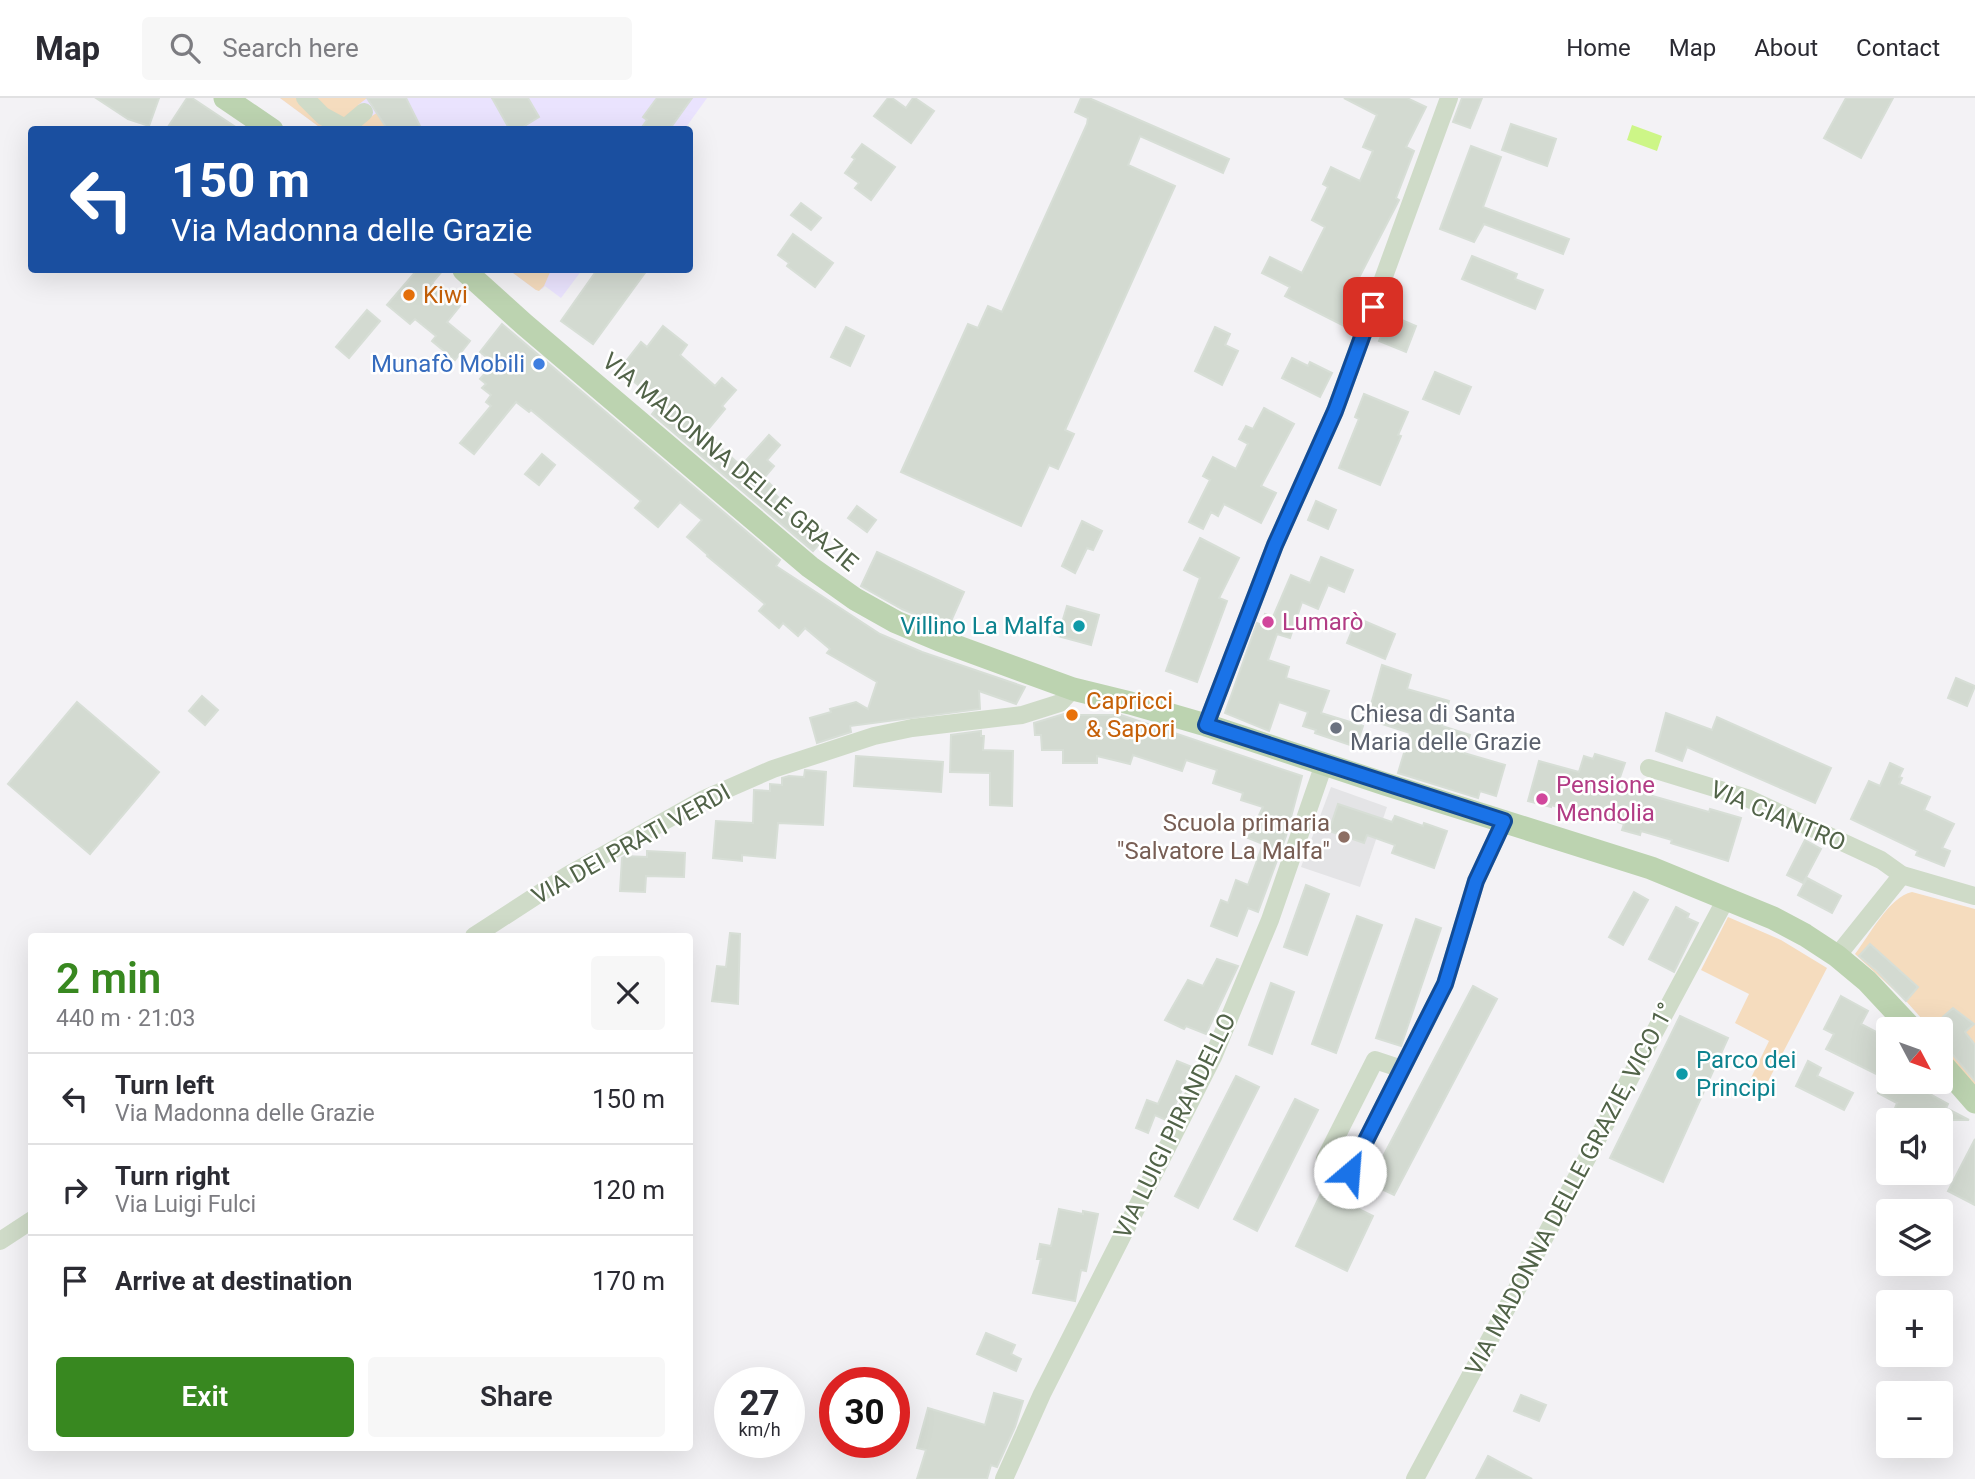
<!DOCTYPE html>
<meta charset="utf-8">
<style>
:root{--surface:#fff;--page:#f7f7f7;--text:#2b2b33;--muted:#7c7c81;--line:#e1e1e2;--accent:#388820}
body{margin:0;font-family:Roboto,sans-serif;background:var(--page);color:var(--text);height:100vh;display:flex;flex-direction:column;font-size:26px;white-space:nowrap}
*{box-sizing:border-box;margin:0}
p{font-size:23px;color:var(--muted)}
.icon{flex:none;width:38px;height:38px;fill:none;stroke:currentColor;stroke-width:2;stroke-linecap:round;stroke-linejoin:round}
.map{position:relative;flex:1;overflow:hidden}
.panel{position:absolute;left:28px;top:835px;width:665px;height:518px;display:flex;flex-direction:column;background:var(--surface);border-radius:7px;box-shadow:0 7px 28px #0002}
.panel>*{flex:none}
.top-card{position:absolute;left:28px;top:28px;width:665px;height:147px;border-radius:7px;box-shadow:0 7px 28px #0002;background:#1a4fa0;color:#fff;overflow:hidden}
.needle{width:46px;rotate:131deg}
.fabs{position:absolute;left:1876px;top:919px;display:grid;gap:14px}
.fabs a{display:grid;place-items:center;width:77px;height:77px;border-radius:7px;background:var(--surface);box-shadow:0 7px 28px #0002;font-size:35px}
.speed{position:absolute;left:714px;top:1269px;display:flex;gap:14px;font-size:35px;font-weight:700;text-align:center}
.speed>*{display:grid;place-content:center;width:91px;height:91px;border-radius:50%;background:var(--surface);box-shadow:0 7px 28px #0002;line-height:1}
.speed small{font-size:18px;font-weight:400}
.speed .limit{border:10px solid #d22;background:#fff;color:#111}
.pin{position:absolute;display:grid;place-items:center;width:60px;height:60px;color:#fff;margin:-30px;border-radius:14px;box-shadow:0 4px 10px #0006}
.me{position:absolute;width:77px;margin:-38px;rotate:27deg;stroke-linejoin:round;filter:drop-shadow(0 0 5px #0008)}
.turn{display:flex;align-items:center;gap:24px;height:147px;padding:0 28px;font-size:32px}
.turn .icon{width:91px;height:91px;stroke-width:2.5}
.turn b{display:block;font-size:49px;line-height:60px}
.round{display:grid;place-items:center;flex:none;width:74px;height:74px;border-radius:7px;background:var(--page)}
.headline{display:flex;align-items:center;justify-content:space-between;height:119px;padding:0 28px}
h1{font-size:42px;font-weight:600;line-height:52px;color:var(--accent)}
.action{display:flex;gap:14px;margin-top:auto;padding:14px 28px}
.action a{flex:1;height:80px;border-radius:7px;background:var(--accent);color:#fff;font-size:28px;font-weight:600;line-height:80px;text-align:center}
.action a+a{background:var(--page);color:var(--text)}
ul{padding:0;list-style:none}
li{display:flex;align-items:center;gap:21px;height:91px;padding:0 28px;border-top:2px solid var(--line)}
li div{flex:1}
li b{display:block;font-size:26px}
li em{font-style:normal}
header{display:flex;align-items:center;gap:42px;box-sizing:border-box;height:98px;padding:0 35px;background:var(--surface);border-bottom:2px solid var(--line)}
header strong{font-size:33px}
nav{display:flex;gap:38px;margin-inline-start:auto;font-size:24px}
.search{width:490px;height:63px;background:var(--page);display:flex;align-items:center;gap:18px;box-sizing:border-box;padding:0 24px;border-radius:7px;color:var(--muted);font-size:26px}
.map>svg:first-child{display:block}
.education{fill:#e4e4e6}
.medical{fill:#eae3fe}
.green{fill:#f5dcbe}
.water{fill:#cdf687}
.building{fill:#d3dad1;stroke:#d7ded6;stroke-width:2}
.lines{fill:none;stroke-linecap:round;stroke-linejoin:round}
.minor{stroke:#cfdbc8;stroke-width:18}
.major{stroke:#bcd3b0;stroke-width:23}
.route-casing{stroke:#114b97;stroke-width:18}
.route{stroke:#1a73e8;stroke-width:12}
.food-dot{fill:#e8710a;stroke:#fff;stroke-width:2.5}
.shop-dot{fill:#3f7fe0;stroke:#fff;stroke-width:2.5}
.hotel-dot{fill:#d1479c;stroke:#fff;stroke-width:2.5}
.culture-dot{fill:#0f9aa8;stroke:#fff;stroke-width:2.5}
.worship-dot{fill:#6b7280;stroke:#fff;stroke-width:2.5}
.education-dot{fill:#8d6e63;stroke:#fff;stroke-width:2.5}
.labels{text-anchor:middle;stroke-width:5;stroke-linejoin:round;paint-order:stroke}
.food-label{font-size:24px;fill:#c56008;stroke:#fff;text-anchor:start}
.shop-label{font-size:24px;fill:#366cbe;stroke:#fff;text-anchor:end}
.street-label{font-size:24px;fill:#516348;stroke:#fff}
.hotel-label{font-size:24px;fill:#b23c85;stroke:#fff;text-anchor:start}
.culture-label{font-size:24px;fill:#0d838f;stroke:#fff;text-anchor:end}
.worship-label{font-size:24px;fill:#5b616d;stroke:#fff;text-anchor:start}
.education-label{font-size:24px;fill:#785e54;stroke:#fff;text-anchor:end}
</style>
<header>
<strong>Map</strong>
<div class="search"><svg class="icon" aria-label="search" viewBox="0 0 24 24"><circle cx="10" cy="10" r="6"/><path d="M15 15l6 6"/></svg>Search here</div>
<nav><a>Home</a><a>Map</a><a>About</a><a>Contact</a></nav>
</header>
<div class="map">
<svg width="1975" height="1381" viewBox="0 0 1975 1381">
<rect width="100%" height="100%" fill="#f3f2f5"/>
<path class="education" d="M1331,689L1387,709L1360,789L1301,769Z"/>
<g class="medical">
<path d="M280,0H707L684,32L322,31Z"/>
<path d="M509,172H582L561,200L545,188L542,191L536,192Z"/>
</g>
<g class="green">
<path d="M280,0H367L358,7L369,20L378,14L388,31H322Z"/>
<path d="M509,172H551L544,188L539,193L536,192Z"/>
<path d="M1912,794L1975,811V989L1949,957L1941,943V931H1931L1906,903L1855,856C1869,838 1889,799 1912,794Z"/>
<path d="M1728,819L1781,842L1827,870L1764,991L1749,984L1769,943L1735,925L1749,896L1701,872Z"/>
</g>
<path class="water" d="M1632,27L1662,38L1657,53L1627,42Z"/>
<g class="building">
<path d="M96,0H159L149,28L128,21Z"/>
<path d="M187,0H192L240,32H166Z"/>
<path d="M367,0H406L422,32H388Z"/>
<path d="M492,0H528L539,19L518,32H510Z"/>
<path d="M657,0H692L669,32H640L647,22L643,19Z"/>
<path d="M888,0H892L906,10L913,0H915L934,13L911,45L874,18Z"/>
<path d="M1081,0H1089L1229,61L1223,75L1140,38L1128,67L1175,88L1065,332L1074,336L1058,371L1049,367L1021,428L901,374L968,226L978,230L988,208L1002,214L1087,26L1088,20L1075,14Z"/>
<path d="M1344,0H1407L1426,9L1406,49L1414,53L1396,100L1399,102L1349,199L1361,205L1348,230L1285,198L1290,189L1262,175L1270,159L1302,175L1325,129L1312,122L1328,89L1323,86L1331,69L1360,83L1373,53L1363,49L1377,17Z"/>
<path d="M1462,0H1482L1470,30L1453,24Z"/>
<path d="M1846,0H1893L1861,60L1824,40Z"/>
<path d="M1511,26L1556,41L1547,68L1502,52Z"/>
<path d="M862,46L895,69L871,102L855,90L859,85L845,75L855,61L852,59Z"/>
<path d="M1471,48L1501,59L1483,109L1569,141L1563,156L1484,126L1474,144L1440,131Z"/>
<path d="M801,105L821,120L811,132L791,117Z"/>
<path d="M793,136L833,165L815,189L787,168L789,165L778,157Z"/>
<path d="M1472,158L1517,176L1515,181L1543,192L1535,211L1462,181Z"/>
<path d="M417,172H443L432,185L460,208L447,224L470,243L455,262L432,243L436,238L415,221L410,226L387,207Z"/>
<path d="M597,172H647L593,246L561,223Z"/>
<path d="M367,212L380,223L349,260L336,249Z"/>
<path d="M1390,217L1416,228L1406,254L1379,243Z"/>
<path d="M502,226L780,462L776,468L880,536L922,554L1025,589L1016,606L979,593L980,611L850,628L851,634L817,645L810,620L831,614L830,611L856,604L868,611L877,584L827,555L830,551L805,530L798,538L783,525L779,530L759,513L765,506L707,458L708,457L687,439L702,422L680,404L658,429L635,410L641,403L531,312L529,314L516,304L474,356L460,345L491,308L486,304L491,297L482,290L486,286L480,281L494,265L480,254Z"/>
<path d="M663,228L687,247L680,257L715,288L722,280L736,292L722,308L725,311L705,335L741,368L769,337L780,347L767,362L774,368L764,380L772,388L770,391L778,399L774,403L801,426L808,419L827,437L813,453L652,316L661,305L619,272L641,244L647,249Z"/>
<path d="M846,229L864,238L850,268L831,259Z"/>
<path d="M1215,229L1230,236L1225,247L1238,253L1222,287L1195,273Z"/>
<path d="M1292,260L1308,268L1310,264L1332,275L1320,299L1282,280Z"/>
<path d="M1435,274L1471,289L1459,316L1423,301Z"/>
<path d="M1364,296L1408,314L1398,337L1401,338L1380,387L1339,370L1359,321L1355,319Z"/>
<path d="M1264,310L1294,326L1261,388L1276,395L1261,425L1224,406L1218,418L1211,414L1203,431L1189,424L1210,382L1203,378L1213,359L1236,371L1248,346L1239,341L1246,328L1253,331Z"/>
<path d="M542,356L555,367L539,387L525,376Z"/>
<path d="M1316,403L1336,412L1328,431L1308,422Z"/>
<path d="M857,408L876,422L867,434L848,420Z"/>
<path d="M1082,423L1102,433L1093,452L1087,450L1075,475L1062,468Z"/>
<path d="M1200,440L1239,460L1219,500L1227,503L1197,584L1166,573L1200,480L1184,472Z"/>
<path d="M877,454L964,494L948,530L902,511L861,488Z"/>
<path d="M1321,459L1353,472L1344,494L1328,487L1318,511L1302,504L1290,540L1277,536L1268,562L1289,569L1286,580L1329,593L1321,615L1363,628L1356,649L1315,635L1316,632L1303,628L1308,614L1279,604L1269,633L1225,615L1257,525L1262,527L1265,516L1273,519L1291,477L1310,485Z"/>
<path d="M1067,508L1099,517L1091,547L1058,538Z"/>
<path d="M1357,520L1395,536L1385,561L1347,545Z"/>
<path d="M1382,567L1411,577L1407,591L1449,603L1442,628L1470,637L1464,655L1505,667L1496,698L1480,693L1478,700L1398,675L1410,635L1367,621Z"/>
<path d="M1956,580L1975,588L1967,608L1948,600Z"/>
<path d="M202,598L218,612L205,627L189,613Z"/>
<path d="M77,604L159,674L90,756L8,686Z"/>
<path d="M1075,614L1076,617H1121L1302,678L1286,738L1258,814L1248,810L1237,838L1211,828L1221,802L1228,805L1236,782L1248,787L1263,746L1248,740L1263,709L1241,702L1243,695L1213,685L1217,672L1186,662L1182,673L1133,657L1130,666L1097,658V665H1063V652H1042L1041,637H1035L1034,625L1064,616Z"/>
<path d="M1666,615L1712,632L1717,619L1831,670L1815,705L1687,649L1682,663L1656,653Z"/>
<path d="M981,633V638H984L983,652L1013,653L1012,708L990,707V675L950,674L951,637Z"/>
<path d="M1595,656L1625,665L1617,688L1709,714L1710,711L1741,720L1728,763L1671,745L1672,742L1641,733L1640,737L1622,732L1624,726L1585,714L1584,717L1551,707V709L1528,703L1539,663L1579,674L1584,658L1593,661Z"/>
<path d="M856,658L943,664L941,694L854,688Z"/>
<path d="M1890,665L1903,671L1899,679L1902,680L1899,686L1930,699L1924,712L1954,726L1942,750L1950,753L1944,768L1916,757L1918,753L1851,721L1869,683L1880,688Z"/>
<path d="M805,672L826,674L823,727L778,725L775,760L742,757V763L713,760L716,723L753,725L754,692L770,693V686L782,687V680L789,678L804,679Z"/>
<path d="M1338,706L1392,724L1395,718L1423,728L1424,725L1447,733L1434,770L1392,755L1395,747L1367,737L1364,745L1329,733Z"/>
<path d="M1805,742L1821,751L1803,785L1787,777Z"/>
<path d="M647,753L685,755L684,779L646,778L645,794L620,793L622,760L625,758L647,759Z"/>
<path d="M1807,780L1841,798L1832,815L1798,797Z"/>
<path d="M1306,787L1329,796L1307,857L1284,849Z"/>
<path d="M1634,794L1648,802L1623,847L1609,839Z"/>
<path d="M1676,809L1689,816L1687,820L1698,825L1674,874L1649,861Z"/>
<path d="M1357,818L1382,827L1336,955L1312,946Z"/>
<path d="M1416,821L1441,830L1401,948L1376,940Z"/>
<path d="M730,835L740,836L738,906L712,903L717,868L726,869Z"/>
<path d="M1870,846L1918,889L1906,903L1877,873L1859,858Z"/>
<path d="M1217,861L1238,868L1206,936L1186,928L1184,931L1165,922L1188,882L1203,888Z"/>
<path d="M1271,885L1294,894L1272,956L1249,947Z"/>
<path d="M1473,888L1497,901L1394,1097L1369,1085Z"/>
<path d="M1841,898L1868,913L1861,926L1888,940V982L1826,951L1834,936L1824,931Z"/>
<path d="M1953,910L1974,926L1965,934L1975,947V983L1941,943V931H1929Z"/>
<path d="M1680,918L1728,940L1663,1084L1610,1060Z"/>
<path d="M1177,963L1192,969L1168,1023L1155,1017L1148,1035L1136,1030L1147,1002L1158,1006Z"/>
<path d="M1808,963L1821,970L1817,978L1853,995L1844,1012L1796,988Z"/>
<path d="M1236,978L1259,989L1198,1110L1175,1098Z"/>
<path d="M1884,984H1925L1921,991L1948,1006L1946,1010L1969,1022H1893L1898,1012L1895,1010L1897,1005L1878,995Z"/>
<path d="M1295,1001L1318,1012L1257,1133L1234,1121Z"/>
<path d="M1975,1041V1107L1948,1093Z"/>
<path d="M1322,1093L1373,1118L1347,1173L1296,1148Z"/>
<path d="M1059,1111L1083,1116V1113L1098,1116L1086,1173L1081,1172L1075,1203L1033,1195L1041,1161H1037L1040,1146L1051,1148Z"/>
<path d="M986,1235L1015,1247L1011,1256L1021,1261L1016,1273L977,1256Z"/>
<path d="M994,1295L1023,1303L1015,1329L997,1369L991,1367L987,1381H917L926,1352L917,1350L928,1310L985,1327Z"/>
<path d="M1521,1297L1546,1307L1539,1323L1514,1313Z"/>
<path d="M1488,1358L1532,1381H1476Z"/>
</g>
<g class="lines">
<g class="minor">
<path d="M305,0L323,18L345,30L364,14"/>
<path d="M1206,627L1275,447L1335,313L1449,0"/>
<path d="M1649,670L1747,700L1881,762L1902,777L1975,798"/>
<path d="M474,838L568,777L702,702L773,671L874,638L912,630L1022,617L1060,605L1073,591"/>
<path d="M1837,858L1902,777"/>
<path d="M1402,971L1375,962L1325,1061L1350,1074L1445,886L1476,783L1504,723"/>
<path d="M0,1143L32,1122"/>
<path d="M1004,1381L1042,1296L1213,959L1270,822L1324,666"/>
<path d="M1415,1381L1726,801"/>
</g>
<g class="major">
<path d="M225,0L272,32"/>
<path d="M464,172L525,227L810,469L855,501L896,524L939,542L1073,591L1130,605L1206,627L1385,686L1651,770L1773,820L1805,837L1837,858L1867,883L1912,931"/>
<path d="M1941,965L1975,1004"/>
</g>
</g>
<g class="lines">
<g class="route-casing">
<path id="route" d="M1350,1074L1445,886L1476,783L1504,723L1206,627L1275,447L1335,313L1373,209"/>
</g>
<use href="#route" class="route"/>
</g>
<g class="food-dot">
<circle cx="409" cy="197" r="7"/>
<circle cx="1072" cy="617" r="7"/>
</g>
<circle class="shop-dot" cx="539" cy="266" r="7"/>
<g class="hotel-dot">
<circle cx="1268" cy="524" r="7"/>
<circle cx="1542" cy="701" r="7"/>
</g>
<g class="culture-dot">
<circle cx="1079" cy="528" r="7"/>
<circle cx="1682" cy="976" r="7"/>
</g>
<circle class="worship-dot" cx="1336" cy="630" r="7"/>
<circle class="education-dot" cx="1344" cy="739" r="7"/>
<g class="labels">
<g class="food-label">
<text x="423" y="205">Kiwi</text>
<text x="1086" y="611">Capricci<tspan x="1086" dy="28">&amp; Sapori</tspan></text>
</g>
<g class="shop-label">
<text x="525" y="274">Munafò Mobili</text>
</g>
<g class="street-label">
<text transform="translate(730 364) rotate(40)" y="8">VIA MADONNA DELLE GRAZIE</text>
<text transform="translate(1778 718) rotate(23)" y="8">VIA CIANTRO</text>
<text transform="translate(631 746) rotate(-29)" y="8">VIA DEI PRATI VERDI</text>
<text transform="translate(1175 1028) rotate(-64)" y="8">VIA LUIGI PIRANDELLO</text>
<text transform="translate(1570 1091) rotate(-62)" y="8">VIA MADONNA DELLE GRAZIE, VICO 1°</text>
</g>
<g class="hotel-label">
<text x="1282" y="532">Lumarò</text>
<text x="1556" y="695">Pensione<tspan x="1556" dy="28">Mendolia</tspan></text>
</g>
<g class="culture-label">
<text x="1065" y="536">Villino La Malfa</text>
<text x="1696" y="970" text-anchor="start">Parco dei<tspan x="1696" dy="28">Principi</tspan></text>
</g>
<g class="worship-label">
<text x="1350" y="624">Chiesa di Santa<tspan x="1350" dy="28">Maria delle Grazie</tspan></text>
</g>
<g class="education-label">
<text x="1330" y="733">Scuola primaria<tspan x="1330" dy="28">"Salvatore La Malfa"</tspan></text>
</g>
</g>
</svg>
<div class="fabs">
<a><svg class="needle" viewBox="-14 -14 28 28"><path d="M0-13l5 13h-10z" fill="#e53935"/><path d="M0 13l5-13h-10z" fill="#7c7c81"/></svg></a>
<a><svg class="icon" aria-label="sound" viewBox="0 0 24 24"><path d="M4 9h4l5-4v14l-5-4H4zM17 9q2 3 0 6"/></svg></a>
<a><svg class="icon" aria-label="layers" viewBox="0 0 24 24"><path d="M12 4l9 5-9 5-9-5zM3 14l9 5 9-5"/></svg></a>
<a>+</a>
<a>−</a>
</div>
<div class="speed"><div>27<small>km/h</small></div><div class="limit">30</div></div>
<div class="pin" style="left:1373px;top:209px;background:#d93025"><svg class="icon" aria-label="arrive" viewBox="0 0 24 24"><path d="M6 21V4h12l-3 4 3 4H6"/></svg></div>
<svg class="me" style="left:1350px;top:1074px" viewBox="-20 -20 40 40"><circle r="19" fill="#fff"/><path d="M0-13L10 11 0 6-10 11z" fill="#1a73e8"/></svg>
<div class="top-card">
<div class="turn"><svg class="icon" aria-label="left" viewBox="0 0 24 24"><path d="M17 20v-9H6M10 6l-5 5 5 5"/></svg><div><b>150 m</b>Via Madonna delle Grazie</div></div>
</div>
<section class="panel">
<div class="headline"><div><h1>2 min</h1><p>440 m · 21:03</p></div><a class="round"><svg class="icon" aria-label="close" viewBox="0 0 24 24"><path d="M6 6l12 12M18 6L6 18"/></svg></a></div>
<ul>
<li><svg class="icon" aria-label="left" viewBox="0 0 24 24"><path d="M17 20v-9H6M10 6l-5 5 5 5"/></svg><div><b>Turn left</b><p>Via Madonna delle Grazie</p></div><em>150 m</em></li>
<li><svg class="icon" aria-label="right" viewBox="0 0 24 24"><path d="M7 20v-9h11M14 6l5 5-5 5"/></svg><div><b>Turn right</b><p>Via Luigi Fulci</p></div><em>120 m</em></li>
<li><svg class="icon" aria-label="arrive" viewBox="0 0 24 24"><path d="M6 21V4h12l-3 4 3 4H6"/></svg><div><b>Arrive at destination</b></div><em>170 m</em></li>
</ul>
<div class="action"><a>Exit</a><a>Share</a></div>
</section>
</div>
